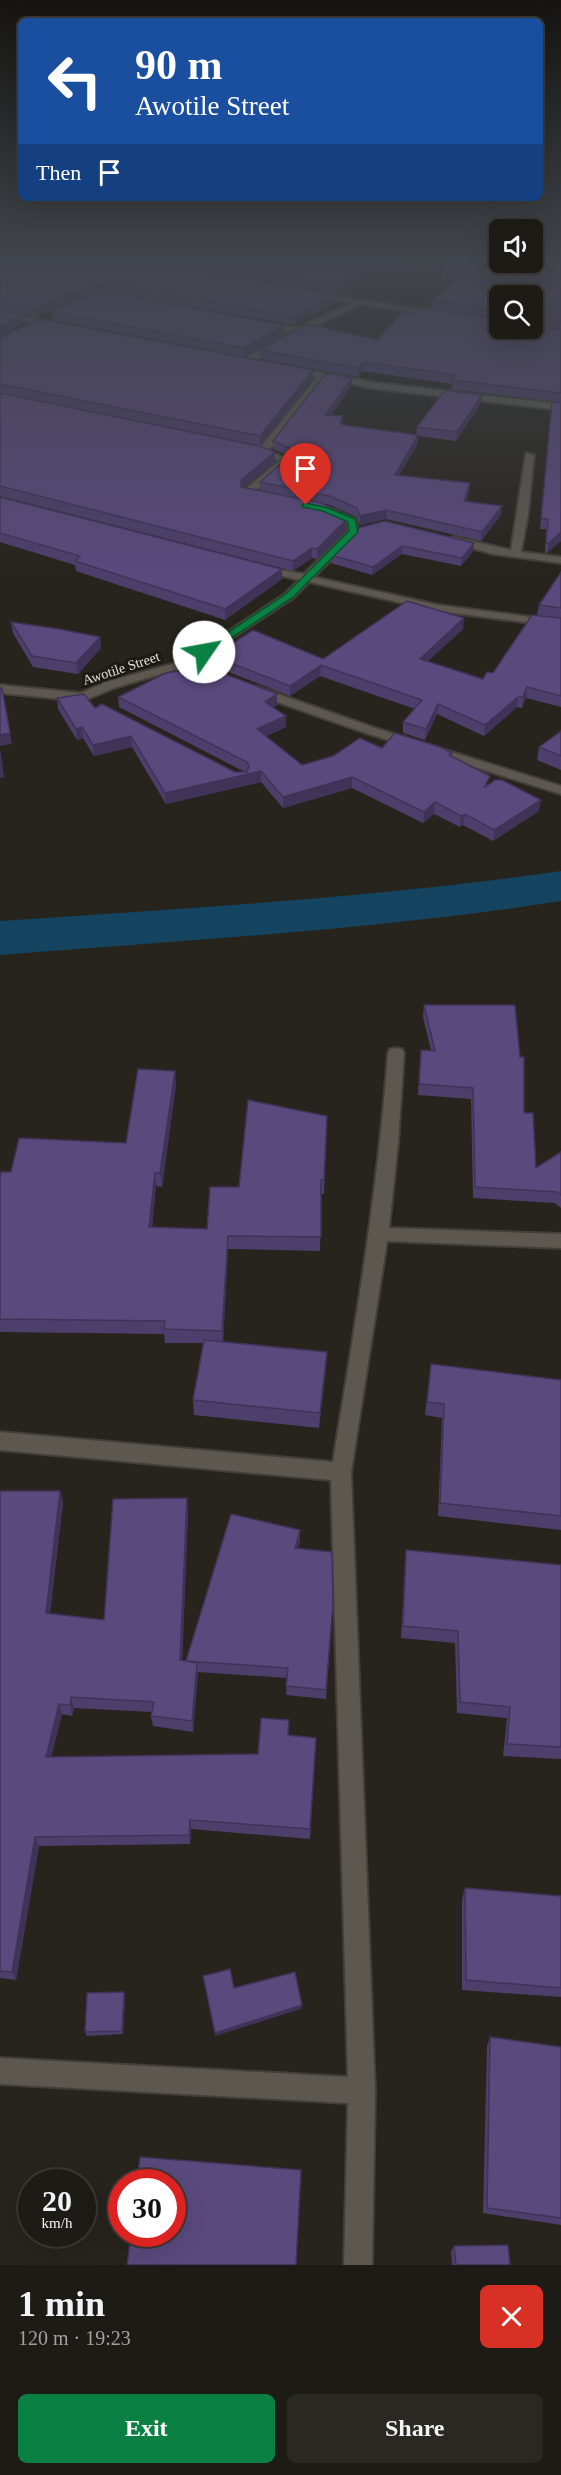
<!DOCTYPE html>
<meta charset="utf-8">
<style>
:root{--surface:#1d1b16;--page:#2a2823;--text:#f1f3f6;--muted:#a0a1a1;--line:#3b3935;--accent:#0b8043}
body{margin:0;font-family:Georgia,serif;background:var(--page);color:var(--text);height:100vh;display:flex;flex-direction:column;font-size:22px;white-space:nowrap}
*{box-sizing:border-box;margin:0}
p{font-size:20px;color:var(--muted)}
.icon{flex:none;width:33px;height:33px;fill:none;stroke:currentColor;stroke-width:2;stroke-linecap:round;stroke-linejoin:round}
.map{position:relative;height:2265px;overflow:hidden}
.details{display:flex;flex-direction:column;background:var(--surface);flex:1}
.details>*{flex:none}
.guide{position:absolute;left:18px;top:18px;width:525px;height:183px;border-radius:9px;box-shadow:0 6px 24px #0002,0 0 0 2px var(--line);background:#1a4fa0;color:#fff;overflow:hidden}
.controls{position:absolute;left:489px;top:219px;display:grid;gap:12px}
.controls a{display:grid;place-items:center;width:54px;height:54px;border-radius:9px;background:var(--surface);box-shadow:0 6px 24px #0002,0 0 0 2px var(--line);font-size:30px}
.speed{position:absolute;left:18px;top:2169px;display:flex;gap:12px;font-size:30px;font-weight:700;text-align:center}
.speed>*{display:grid;place-content:center;width:78px;height:78px;border-radius:50%;background:var(--surface);box-shadow:0 6px 24px #0002,0 0 0 2px var(--line);line-height:1}
.speed small{font-size:15px;font-weight:400}
.speed .limit{border:9px solid #d22;background:#fff;color:#111}
.pin{position:absolute;display:grid;place-items:center;width:51px;height:51px;color:#fff;margin:-62px -26px;border-radius:50% 50% 50% 0;rotate:-45deg;box-shadow:0 0 6px #0007}
.pin .icon{rotate:45deg}
.me{position:absolute;width:66px;margin:-33px;rotate:57deg;stroke-linejoin:round;filter:drop-shadow(0 0 4px #0008)}
.turn{display:flex;align-items:center;gap:21px;height:126px;padding:0 18px;font-size:27px}
.turn .icon{width:78px;height:78px;stroke-width:2.5}
.turn b{display:block;font-size:42px;line-height:51px}
.then{display:flex;align-items:center;height:57px;padding:0 18px;background:#0003;gap:12px;font-size:22px}
.round{display:grid;place-items:center;flex:none;width:63px;height:63px;border-radius:9px;background:var(--page)}
.head{display:flex;align-items:center;justify-content:space-between;height:102px;padding:0 18px}
h1{font-size:36px;font-weight:700;line-height:45px}
.primary-button{display:flex;gap:12px;margin-top:auto;padding:12px 18px}
.primary-button a{flex:1;height:69px;border-radius:9px;background:var(--accent);color:#fff;font-size:24px;font-weight:700;line-height:69px;text-align:center}
.primary-button a+a{background:var(--page);color:var(--text)}
.map>svg:first-child{display:block}
.lines{fill:none;stroke-linecap:round;stroke-linejoin:round}
.river{fill:#14445f;fill-rule:evenodd}
.minor-casing{stroke:#423f39;stroke-width:4}
.minor{fill:#5c5850;fill-rule:evenodd}
.wall{fill:#4d3f6c;fill-rule:evenodd}
.shaded-wall{fill:#3f3358}
.building{fill:#5a497d;stroke:#3f3358;stroke-width:1.5}
.route{fill:#0b8043;stroke:#07532c;stroke-width:1.5}
.labels{text-anchor:middle;stroke-width:6;stroke-linejoin:round;paint-order:stroke}
.far-street-label{font-size:14px;fill:#e0ded9;stroke:#1d1a13}
</style>
<div class="map">
<svg width="561" height="2265" viewBox="0 0 561 2265">
<rect width="100%" height="100%" fill="#27241d"/>
<g class="lines">
<path class="river" d="M561,871V901C375,930 187,940 0,955V921C187,908 375,898 561,871Z"/>
<g class="minor-casing">
<g id="minor">
<path d="M314,292L439,313L443,315L439,317L361,304L301,333L248,364H242V360L290,332L258,326V322L297,328L351,303L311,296L310,294Z"/>
<path d="M0,313L57,323L61,325L57,327L0,317Z"/>
<path d="M292,367L377,383L561,404V410L377,389L325,379L268,451L291,460L255,491L267,494V498L243,495V491L279,461L249,449L254,446L260,448L317,377L289,372V368Z"/>
<path d="M526,453L534,455L528,514L521,552L561,557V563L493,554L450,542V538L454,537L511,550Z"/>
<path d="M327,507L356,519L358,532L314,577L438,605L561,621V627L438,611L309,582L293,598L191,665L114,688L83,701L0,693V685L81,693L106,682L183,661L285,594L299,580L258,570V566L304,574L348,531L347,523L323,512V508Z"/>
<path d="M258,687L375,728L561,786V794L366,733L254,694L252,691Z"/>
<path d="M396,1048L402,1049L404,1053L398,1143L389,1228L561,1234V1248L387,1241L351,1472L375,2091L372,2265H344L348,2103L0,2084V2058L348,2077L331,1480L0,1450V1432L333,1462C355,1326 378,1191 388,1053L390,1049Z"/>
</g>
</g>
<use href="#minor" class="minor"/>
</g>
<g class="wall">
<path d="M0,258H421L399,270L381,266L338,293L134,259L325,294L335,296L334,304L295,325L107,292L76,299L37,317L10,313L22,315L23,324L0,336Z"/>
<path d="M500,262H561V541L547,553H545L546,529H540L551,411L559,402L451,389L452,384L362,371L358,377L260,359V350L377,340L415,313L483,317L431,308L432,300L453,282L442,279V271ZM500,296L532,328H500Z"/>
<path d="M52,312L284,325V333L245,357L53,320Z"/>
<path d="M0,338L313,370V379L260,446L59,405L275,452V462L244,487L260,491V482L289,456L273,449V441L351,386L331,415L343,425L416,435L417,427L481,403L456,441L418,436V443L399,475L469,492L466,501L501,515L481,541L386,519L360,525L357,517L330,505L273,493L346,530L317,559L312,558L293,571L0,496Z"/>
<path d="M0,497L282,579L225,620L76,571L75,565L0,542Z"/>
<path d="M358,528L473,551L461,566L402,554L372,575L331,563V555Z"/>
<path d="M561,572V707L526,698L522,708L517,707L484,736L437,714L425,740L403,733V722L415,709L320,676L290,696L213,666V656L323,659L463,629L428,661L483,679L493,673L537,615L539,605Z"/>
<path d="M11,622L100,637L101,648L78,674L33,667L13,633Z"/>
<path d="M186,672L277,705L273,707L286,716V727L266,736L302,765L382,748L452,756L488,785L539,811L493,841L463,825L460,827L434,814L423,823L352,788L283,808L261,782L166,804L132,747L94,756L83,738L77,740L58,709L57,698L95,708L235,772H245L119,707L118,697Z"/>
<path d="M561,731V770L537,760L539,747Z"/>
<path d="M424,1005L524,1113L536,1168L561,1152V1208L555,1203L473,1198L471,1099L418,1095L421,1050H431L423,1017Z"/>
<path d="M176,1085L162,1187L156,1186L152,1227L207,1229L239,1187L327,1116L324,1194H321L320,1251L228,1249L223,1341L326,1366L319,1428L194,1415L193,1400L203,1343H165L164,1334L0,1332V1179L11,1172L126,1143Z"/>
<path d="M431,1364L561,1380V1530L438,1516L442,1418L425,1415Z"/>
<path d="M0,1491H60L63,1503L50,1613L104,1620L188,1510L182,1661H186L300,1540L298,1548L333,1602L326,1699L286,1695L287,1678L198,1672L193,1732L153,1726L151,1716L152,1712L74,1708L72,1716L62,1714L51,1757L258,1754L288,1735L316,1738L310,1839L191,1829L190,1844L39,1846L16,1980L0,1978Z"/>
<path d="M406,1550L561,1565V1759L503,1756L507,1718L457,1713L455,1643L401,1638L405,1563Z"/>
<path d="M465,1888L561,1896V1997L462,1990V1899Z"/>
<path d="M124,1992L125,1995L123,2034L87,2036L85,2032Z"/>
<path d="M490,2037L561,2047V2225L483,2213L487,2046Z"/>
<path d="M454,2246L510,2265H452L451,2251Z"/>
</g>
<g class="shaded-wall">
<path d="M381,258H382L381,266L338,293V285Z"/>
<path d="M406,258H421L399,270L400,261Z"/>
<path d="M107,283V292L76,299L37,317L36,308L75,291Z"/>
<path d="M325,292V301L335,296L334,304L295,325V317Z"/>
<path d="M22,315L23,324L0,336V327Z"/>
<path d="M284,325V333L245,357L244,348Z"/>
<path d="M363,362L362,371L358,377V368Z"/>
<path d="M313,370V379L260,446V436Z"/>
<path d="M352,378L351,386L325,423V415Z"/>
<path d="M482,395L481,403L456,441L457,432Z"/>
<path d="M343,416V425L340,423Z"/>
<path d="M418,435V443L394,484L395,475Z"/>
<path d="M275,452V462L242,489L241,480Z"/>
<path d="M470,483L469,492L463,510L464,501Z"/>
<path d="M502,506L501,515L481,541L482,532Z"/>
<path d="M386,510V519L360,525V516Z"/>
<path d="M346,520V530L317,559V549Z"/>
<path d="M561,532V541L547,553L549,543Z"/>
<path d="M474,543L473,551L461,566L462,558Z"/>
<path d="M402,546V554L372,575L373,567Z"/>
<path d="M312,548V558L293,571V561Z"/>
<path d="M282,569V579L225,620V609Z"/>
<path d="M464,618L463,629L419,669L420,659Z"/>
<path d="M100,637L101,648L78,674L76,663Z"/>
<path d="M321,665L320,676L290,696V686Z"/>
<path d="M527,687L526,698L522,708L523,697Z"/>
<path d="M277,694V705L265,713V702Z"/>
<path d="M518,697L517,707L484,736L485,725Z"/>
<path d="M438,704L437,714L425,740L426,729Z"/>
<path d="M286,716V727L257,740V729Z"/>
<path d="M82,727L83,738L77,740L76,729Z"/>
<path d="M10,733L12,744L0,746V735Z"/>
<path d="M131,736L132,747L94,756L93,745Z"/>
<path d="M0,749L4,777L0,778Z"/>
<path d="M261,771V782L166,804L165,793Z"/>
<path d="M352,777V788L283,808V797Z"/>
<path d="M541,800L539,811L493,841L494,830Z"/>
<path d="M435,802L434,814L423,823L424,812Z"/>
<path d="M465,814L463,825L460,827L461,816Z"/>
<path d="M175,1071L176,1085L162,1187L160,1173Z"/>
<path d="M155,1173L156,1186L151,1240L149,1227Z"/>
<path d="M228,1236V1249L223,1344L222,1331Z"/>
<path d="M327,1352L326,1366L319,1428L320,1413Z"/>
<path d="M60,1491L63,1503L48,1624L46,1613Z"/>
<path d="M187,1498L188,1510L182,1671L180,1660Z"/>
<path d="M300,1530V1540L295,1558V1548Z"/>
<path d="M197,1663L198,1674L193,1732L192,1721Z"/>
<path d="M71,1697L74,1708L72,1716L70,1705Z"/>
<path d="M59,1704L62,1714L49,1767L46,1757Z"/>
<path d="M190,1820L191,1829L190,1844L189,1835Z"/>
<path d="M35,1837L39,1846L16,1980L12,1972Z"/>
<path d="M124,1992L125,1995L123,2034L122,2031Z"/>
<path d="M302,2005L301,2009L215,2036V2033Z"/>
</g>
<g class="building">
<path d="M0,258H127L325,292L324,293L335,296L295,317L107,283L75,291L36,308L0,303Z"/>
<path d="M176,258H381L338,285Z"/>
<path d="M385,258H406L400,261Z"/>
<path d="M454,258H500V262H532V260L542,258L561,262V322L532,317V296H500V311L432,300L462,275L442,271Z"/>
<path d="M106,292L284,325L244,348L52,312L83,298Z"/>
<path d="M422,308L500,319V328H532V324L561,330V393L452,380L456,375L363,362L358,368L260,350L307,324L377,340L403,312L415,313Z"/>
<path d="M0,311L22,315L0,327Z"/>
<path d="M38,319L313,370L260,436L0,384V338Z"/>
<path d="M326,373L352,378L325,415L343,416L340,423L344,425L418,435L395,475L470,483L464,501L502,506L482,532L386,510L360,516L357,508L330,496L260,482L293,453L292,449L273,441Z"/>
<path d="M445,390L482,395L457,432L417,427Z"/>
<path d="M0,393L259,446L275,452L241,480V487L321,503L345,515L346,520L317,549L312,548L293,561L0,486Z"/>
<path d="M552,402H561V532L549,543H546L548,519H541Z"/>
<path d="M0,497L282,569L225,609L75,561L80,556L0,533Z"/>
<path d="M385,521L474,543L462,558L402,546L373,567L331,555L358,528Z"/>
<path d="M561,572V608L539,605Z"/>
<path d="M407,601L464,618L420,659L483,679L487,672L493,673L532,615L561,618V696L527,687L523,697H518L485,725L438,704L426,729L403,722L422,700L321,665L290,686L213,656L253,630L323,659Z"/>
<path d="M11,622L59,629L100,637L76,663L32,656Z"/>
<path d="M199,664L277,694L265,702L286,716L257,729L302,765L333,756L360,738L382,748L395,733L440,747L452,753L449,755L490,776L484,788L495,780H502L541,800L494,830L465,814L461,816L435,802L424,812L352,777L283,797L261,771L165,793L131,736L93,745L82,727L76,729L57,698L84,694L95,708L102,704L235,772H247L249,766L247,762L118,697L166,673L183,670L186,672Z"/>
<path d="M0,688H2L10,733L0,735Z"/>
<path d="M561,731V756L539,747Z"/>
<path d="M0,752L2,766H0Z"/>
<path d="M424,1005H515L520,1057H524V1113H533L536,1168L561,1152V1195L557,1192L475,1187L473,1088L419,1084L421,1050L435,1051Z"/>
<path d="M138,1069L175,1071L160,1173H155L149,1227L207,1229L210,1187H239L248,1100L327,1116L324,1180H321V1237L228,1236L222,1331L164,1329L165,1321L0,1319V1179L1,1172H11L19,1138L126,1143Z"/>
<path d="M204,1340L327,1352L320,1413L193,1400Z"/>
<path d="M431,1364L561,1380V1516L440,1503L444,1404L427,1402Z"/>
<path d="M0,1491H60L46,1613L104,1620L113,1499L187,1498L180,1660L197,1663L192,1721L151,1716L154,1702L71,1697L70,1705L59,1704L46,1757L258,1754L261,1718L289,1720L288,1735L316,1738L310,1829L190,1820L189,1835L35,1837L12,1972L0,1971Z"/>
<path d="M231,1514L300,1530L295,1548L332,1552L333,1602L326,1690L286,1686L288,1668L186,1661Z"/>
<path d="M406,1550L561,1565V1747L507,1744L510,1707L460,1702L458,1631L403,1626Z"/>
<path d="M465,1888L561,1896V1988L466,1980Z"/>
<path d="M230,1969L234,1988L295,1972L302,2005L215,2033L203,1976Z"/>
<path d="M124,1992L122,2031L85,2032L87,1993Z"/>
<path d="M490,2037L561,2047V2218L487,2208Z"/>
<path d="M140,2157L301,2170L296,2265H127L131,2234H172V2182H137Z"/>
<path d="M508,2245L510,2265H456L454,2246Z"/>
</g>
<linearGradient id="sky" x2="0" y2="1"><stop stop-color="#151410"/><stop offset="0.45" stop-color="#41454c"/><stop offset="1" stop-color="#41454c" stop-opacity="0"/></linearGradient>
<rect width="561" height="575" fill="url(#sky)"/>
<path class="route" d="M306,503L328,508L355,519L358,532L292,598L207,654H201V650L286,594L349,531L348,522L323,511L303,507L302,505Z"/>
<g class="labels">
<g class="far-street-label">
<text transform="translate(121 668) rotate(-18)" y="5">Awotile Street</text>
</g>
</g>
</svg>
<div class="controls">
<a><svg class="icon" aria-label="sound" viewBox="0 0 24 24"><path d="M4 9h4l5-4v14l-5-4H4zM17 9q2 3 0 6"/></svg></a>
<a><svg class="icon" aria-label="search" viewBox="0 0 24 24"><circle cx="10" cy="10" r="6"/><path d="M15 15l6 6"/></svg></a>
</div>
<div class="speed"><div>20<small>km/h</small></div><div class="limit">30</div></div>
<div class="pin" style="left:306px;top:505px;background:#d93025"><svg class="icon" aria-label="arrive" viewBox="0 0 24 24"><path d="M6 21V4h12l-3 4 3 4H6"/></svg></div>
<svg class="me" style="left:204px;top:652px" viewBox="-20 -20 40 40"><circle r="19" fill="#fff"/><path d="M0-13L10 11 0 6-10 11z" fill="#0b8043"/></svg>
<div class="guide">
<div class="turn"><svg class="icon" aria-label="left" viewBox="0 0 24 24"><path d="M17 20v-9H6M10 6l-5 5 5 5"/></svg><div><b>90 m</b>Awotile Street</div></div>
<div class="then">Then<svg class="icon" aria-label="arrive" viewBox="0 0 24 24"><path d="M6 21V4h12l-3 4 3 4H6"/></svg></div>
</div>
</div>
<section class="details">
<div class="head"><div><h1>1 min</h1><p>120 m · 19:23</p></div><a class="round" style="background:#d93025;color:#fff"><svg class="icon" aria-label="close" viewBox="0 0 24 24"><path d="M6 6l12 12M18 6L6 18"/></svg></a></div>
<div class="primary-button"><a>Exit</a><a>Share</a></div>
</section>
